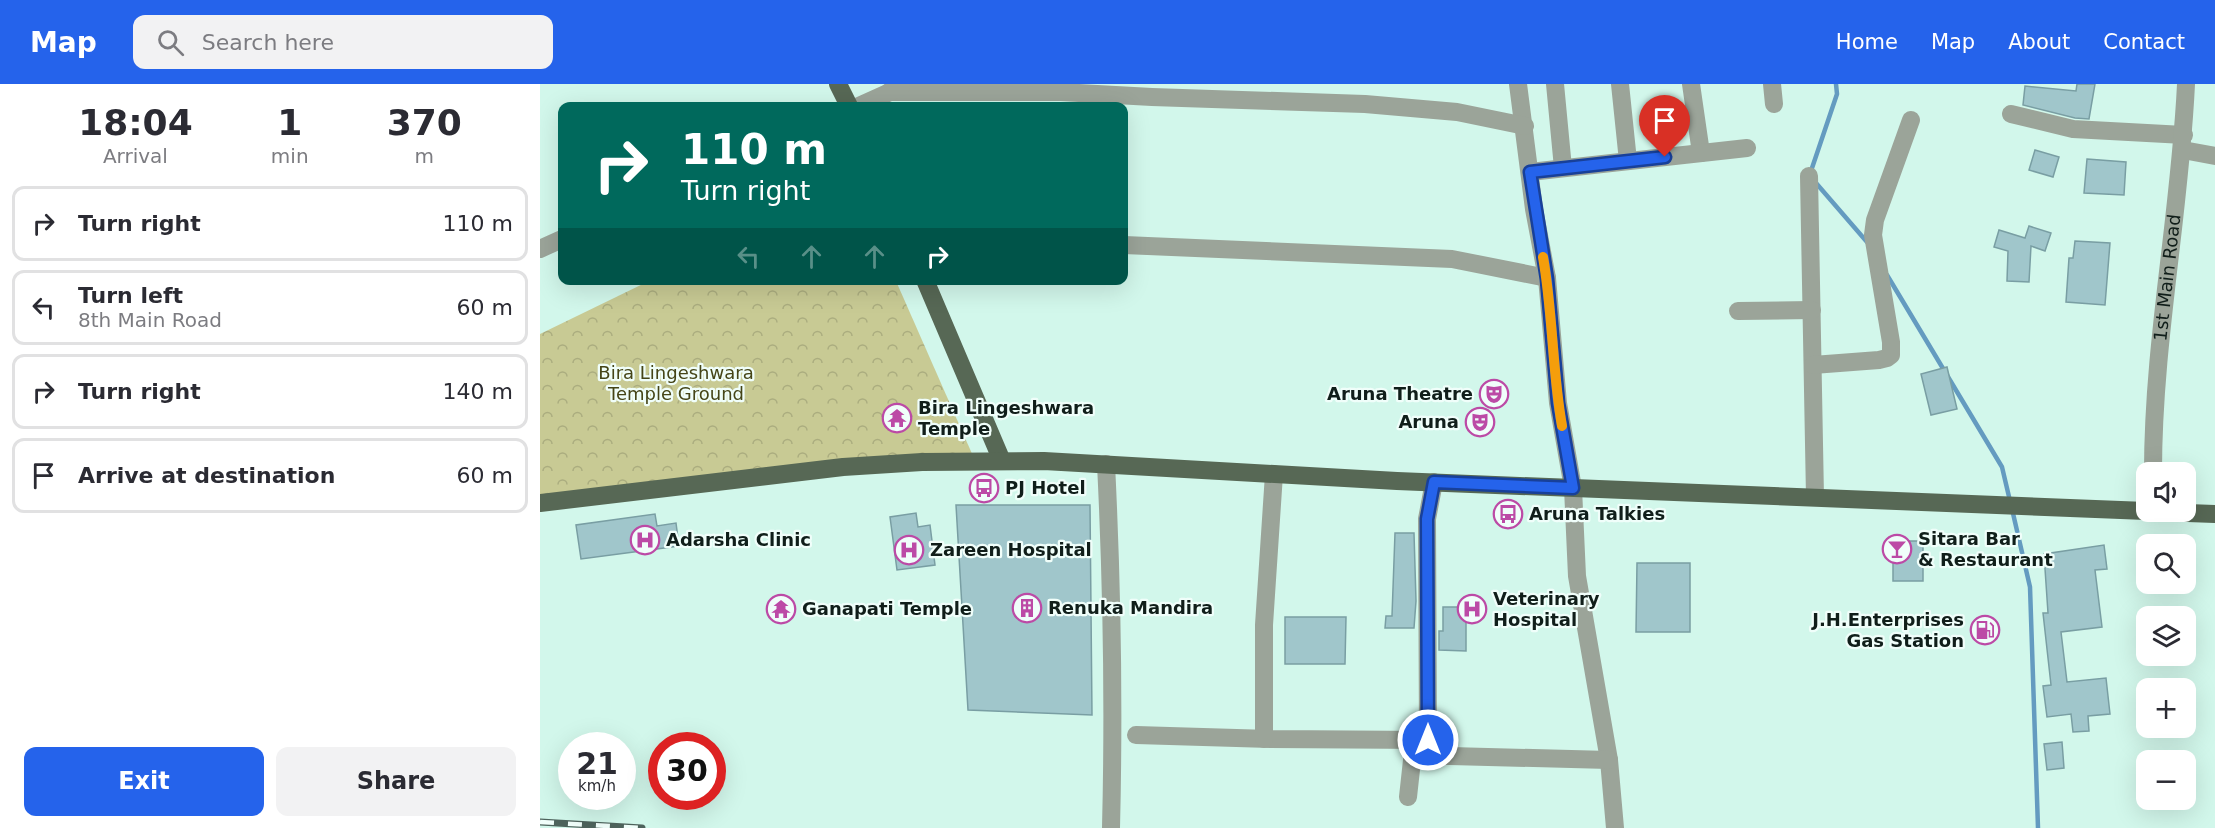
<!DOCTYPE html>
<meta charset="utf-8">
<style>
:root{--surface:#fff;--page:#f2f2f3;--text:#2b2b33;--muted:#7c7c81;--line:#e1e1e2;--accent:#2563eb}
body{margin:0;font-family:"DejaVu Sans",sans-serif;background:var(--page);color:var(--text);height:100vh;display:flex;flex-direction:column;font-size:22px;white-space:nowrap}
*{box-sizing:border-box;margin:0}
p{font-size:20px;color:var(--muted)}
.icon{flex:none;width:33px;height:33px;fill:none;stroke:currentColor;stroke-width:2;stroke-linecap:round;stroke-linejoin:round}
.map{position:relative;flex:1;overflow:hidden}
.sheet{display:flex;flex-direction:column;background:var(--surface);width:540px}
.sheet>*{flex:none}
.banner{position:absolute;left:18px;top:18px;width:570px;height:183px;border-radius:12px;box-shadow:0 6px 24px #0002;background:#00695c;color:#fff;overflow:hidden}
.tools{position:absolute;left:1596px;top:378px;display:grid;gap:12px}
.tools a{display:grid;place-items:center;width:60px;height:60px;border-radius:12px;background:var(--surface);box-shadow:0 6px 24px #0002;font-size:30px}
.speed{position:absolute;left:18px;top:648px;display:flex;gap:12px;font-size:30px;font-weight:700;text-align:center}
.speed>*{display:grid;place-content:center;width:78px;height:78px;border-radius:50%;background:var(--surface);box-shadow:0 6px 24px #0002;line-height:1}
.speed small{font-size:15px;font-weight:400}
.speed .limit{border:9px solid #d22;background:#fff;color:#111}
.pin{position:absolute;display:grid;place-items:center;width:51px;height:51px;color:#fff;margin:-62px -26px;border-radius:50% 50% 50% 0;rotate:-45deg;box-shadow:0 0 6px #0007}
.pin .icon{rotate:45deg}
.me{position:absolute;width:66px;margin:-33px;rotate:0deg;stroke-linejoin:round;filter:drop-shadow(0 0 4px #0008)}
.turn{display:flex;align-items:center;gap:21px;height:126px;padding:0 24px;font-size:27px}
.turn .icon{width:78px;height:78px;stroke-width:2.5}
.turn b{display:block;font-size:42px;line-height:51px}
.lanes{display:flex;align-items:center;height:57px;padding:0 24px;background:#0003;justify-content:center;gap:30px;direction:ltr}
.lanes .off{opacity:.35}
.eta{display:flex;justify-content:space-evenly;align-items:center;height:102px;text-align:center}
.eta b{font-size:36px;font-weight:800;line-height:42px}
.cta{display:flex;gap:12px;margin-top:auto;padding:12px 24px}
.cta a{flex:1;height:69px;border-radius:12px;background:var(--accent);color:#fff;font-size:24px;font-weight:800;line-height:69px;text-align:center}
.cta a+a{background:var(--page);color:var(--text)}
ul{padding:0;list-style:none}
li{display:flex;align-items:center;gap:18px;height:75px;margin:0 12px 9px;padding:0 12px;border:3px solid var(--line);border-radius:12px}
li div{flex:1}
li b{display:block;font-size:22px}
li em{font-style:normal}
header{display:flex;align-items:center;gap:36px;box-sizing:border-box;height:84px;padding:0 30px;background:var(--accent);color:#fff}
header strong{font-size:28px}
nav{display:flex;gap:33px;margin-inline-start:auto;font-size:21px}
.search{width:420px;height:54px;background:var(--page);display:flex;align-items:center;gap:15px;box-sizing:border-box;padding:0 21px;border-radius:12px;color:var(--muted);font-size:22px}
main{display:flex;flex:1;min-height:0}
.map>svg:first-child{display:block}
.park{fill:url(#park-crowns)}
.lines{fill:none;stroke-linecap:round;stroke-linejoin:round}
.stream{stroke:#649bc0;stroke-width:4.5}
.building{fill:#a0c6cb;stroke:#799ea3;stroke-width:1.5}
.minor{stroke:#9ba499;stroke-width:18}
.major{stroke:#576855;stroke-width:18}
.rail-casing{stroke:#4e635c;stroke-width:7}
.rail{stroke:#f0fefa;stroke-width:4.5;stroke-dasharray:14;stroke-linecap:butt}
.route-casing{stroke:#184099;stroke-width:15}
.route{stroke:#2563eb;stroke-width:10}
.slow{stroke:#f59e0b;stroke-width:10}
.labels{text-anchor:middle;stroke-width:4.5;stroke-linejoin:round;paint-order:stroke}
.street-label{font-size:18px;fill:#101e1a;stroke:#f0fefa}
.park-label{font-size:18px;fill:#454517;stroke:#f0fefa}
.poi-label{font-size:18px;font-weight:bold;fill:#101e1a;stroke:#f0fefa;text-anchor:start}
</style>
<header>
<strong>Map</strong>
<div class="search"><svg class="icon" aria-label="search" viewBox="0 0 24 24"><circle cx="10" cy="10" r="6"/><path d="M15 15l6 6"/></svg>Search here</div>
<nav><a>Home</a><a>Map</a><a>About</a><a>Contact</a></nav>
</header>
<main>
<section class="sheet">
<div class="eta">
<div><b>18:04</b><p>Arrival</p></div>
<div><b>1</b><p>min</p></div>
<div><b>370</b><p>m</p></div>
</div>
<ul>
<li><svg class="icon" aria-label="right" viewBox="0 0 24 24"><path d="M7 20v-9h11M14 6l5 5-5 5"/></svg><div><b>Turn right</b></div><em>110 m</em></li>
<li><svg class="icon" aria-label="left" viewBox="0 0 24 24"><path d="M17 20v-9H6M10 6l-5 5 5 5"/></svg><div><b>Turn left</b><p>8th Main Road</p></div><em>60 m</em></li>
<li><svg class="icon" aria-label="right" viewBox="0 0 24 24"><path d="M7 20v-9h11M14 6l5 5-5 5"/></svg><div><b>Turn right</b></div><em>140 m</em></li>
<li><svg class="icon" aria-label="arrive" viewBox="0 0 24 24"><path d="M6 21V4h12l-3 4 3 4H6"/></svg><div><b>Arrive at destination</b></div><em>60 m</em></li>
</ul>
<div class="cta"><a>Exit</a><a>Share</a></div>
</section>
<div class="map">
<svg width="1675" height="744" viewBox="0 0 1675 744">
<defs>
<pattern id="park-crowns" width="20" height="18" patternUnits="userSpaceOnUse" patternTransform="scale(1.5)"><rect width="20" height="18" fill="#c8ca94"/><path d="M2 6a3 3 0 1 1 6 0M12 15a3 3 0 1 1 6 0" fill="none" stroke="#abad7f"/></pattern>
</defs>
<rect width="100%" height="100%" fill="#d2f7eb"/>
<path class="park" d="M109,197H356L433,372L0,418V250Z"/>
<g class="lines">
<g class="stream">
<path d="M1271,87L1297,10L1296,0"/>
<path d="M1276,99L1327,158"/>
<path d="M1347,191L1462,383L1470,417"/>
<path d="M1472,425L1490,503L1498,744"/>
</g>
</g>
<g class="building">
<path d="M1537,0H1555L1549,35L1535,34L1483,21L1485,2L1536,7Z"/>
<path d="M1495,66L1519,73L1513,93L1489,86Z"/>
<path d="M1547,75L1586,78L1584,111L1544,109Z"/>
<path d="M1489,142L1511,149L1505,167L1491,162L1489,198L1467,197L1468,167L1454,163L1459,146L1485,154Z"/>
<path d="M1535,157L1570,159L1565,221L1526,218L1529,174H1533Z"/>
<path d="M1407,283L1417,325L1391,331L1381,290Z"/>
<path d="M416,421H550L552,631L428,626Z"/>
<path d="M376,429L378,443L390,441L395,481L357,486L350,433Z"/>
<path d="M115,430L117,442L136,439L139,462L41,475L36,441Z"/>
<path d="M855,449H874L876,517L874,544H845L846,532H852Z"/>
<rect x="1353" y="457" width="30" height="40"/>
<path d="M1564,461L1567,485L1555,486L1562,543L1521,548L1527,598L1566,594L1570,630L1548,632L1549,647L1533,648L1531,630L1507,633L1503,602L1511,601L1503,529H1508L1504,470Z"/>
<path d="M1097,479H1150V548H1096Z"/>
<path d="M903,523H926V567L899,566V547H903Z"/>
<path d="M745,533H806L805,580H745Z"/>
<path d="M1522,658L1524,684L1507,686L1504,660Z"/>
</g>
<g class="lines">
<g class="minor">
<path d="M978,0L994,125L1007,194L1018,319L1033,404L1037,492L1069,676L1075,744"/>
<path d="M1015,0L1023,84"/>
<path d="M1080,0L1088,77"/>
<path d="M1151,0L1161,69"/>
<path d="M1232,0L1234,20"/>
<path d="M349,8H521L612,13L825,20L917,28L985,42"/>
<path d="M319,22L361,3"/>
<path d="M1471,30L1533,45L1644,51"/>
<path d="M1643,66L1675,72"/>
<path d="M990,88L1207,64"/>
<path d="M1269,92L1275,413"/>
<path d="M584,161L912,175L1007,194"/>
<path d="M0,165L22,155"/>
<path d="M1198,227L1272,226"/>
<path d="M1273,281L1339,276L1347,274L1351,271V258L1333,151L1335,136L1371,36"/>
<path d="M566,380C572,501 574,623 571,744"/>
<path id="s1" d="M1613,388C1613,258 1640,130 1646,0"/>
<path d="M596,651L730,655L888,656L887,435L894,398"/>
<path d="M724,655V541L734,390"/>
<path d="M872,671L1069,676"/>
<path d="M868,713L874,658"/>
</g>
<g class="major">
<path d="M298,0L309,22"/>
<path d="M385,196L462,377"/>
<path d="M0,419L303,383L382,378L504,377L857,397L1606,427"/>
<path d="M1620,428L1675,430"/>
</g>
<g class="rail-casing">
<path id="rail" d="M0,738L102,744"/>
</g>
<use href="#rail" class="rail"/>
</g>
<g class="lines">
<g class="route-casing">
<path id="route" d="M888,656L887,435L894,398L1033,404L1018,319L1007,195L990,88L1125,73"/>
</g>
<use href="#route" class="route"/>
<path class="slow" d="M1003,173C1013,229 1012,286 1022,342"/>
</g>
<defs>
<g id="theatre-ring" transform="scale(1.5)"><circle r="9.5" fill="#f0fefa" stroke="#bc4aa6" stroke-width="1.5"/><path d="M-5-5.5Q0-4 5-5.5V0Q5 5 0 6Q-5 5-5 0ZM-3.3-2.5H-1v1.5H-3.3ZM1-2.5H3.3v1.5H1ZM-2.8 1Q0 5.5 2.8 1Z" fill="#bc4aa6"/></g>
<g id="temple-ring" transform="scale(1.5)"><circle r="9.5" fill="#f0fefa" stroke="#bc4aa6" stroke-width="1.5"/><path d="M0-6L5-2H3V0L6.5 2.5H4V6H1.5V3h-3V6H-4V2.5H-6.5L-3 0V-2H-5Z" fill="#bc4aa6"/></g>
<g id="bus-ring" transform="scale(1.5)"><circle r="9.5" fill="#f0fefa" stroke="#bc4aa6" stroke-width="1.5"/><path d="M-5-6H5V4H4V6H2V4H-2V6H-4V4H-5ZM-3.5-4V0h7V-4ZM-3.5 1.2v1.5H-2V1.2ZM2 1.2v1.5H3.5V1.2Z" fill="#bc4aa6"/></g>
<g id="hospital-ring" transform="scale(1.5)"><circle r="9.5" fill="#f0fefa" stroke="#bc4aa6" stroke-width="1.5"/><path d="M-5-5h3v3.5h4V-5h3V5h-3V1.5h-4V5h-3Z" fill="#bc4aa6"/></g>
<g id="bar-ring" transform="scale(1.5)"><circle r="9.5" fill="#f0fefa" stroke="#bc4aa6" stroke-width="1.5"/><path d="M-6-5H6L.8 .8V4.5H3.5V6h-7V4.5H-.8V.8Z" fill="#bc4aa6"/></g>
<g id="building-ring" transform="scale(1.5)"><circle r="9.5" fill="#f0fefa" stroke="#bc4aa6" stroke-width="1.5"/><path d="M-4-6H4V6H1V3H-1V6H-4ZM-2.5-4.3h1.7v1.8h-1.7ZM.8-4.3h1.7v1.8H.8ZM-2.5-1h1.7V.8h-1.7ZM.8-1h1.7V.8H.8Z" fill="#bc4aa6"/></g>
<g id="fuel-ring" transform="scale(1.5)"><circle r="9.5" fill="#f0fefa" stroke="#bc4aa6" stroke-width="1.5"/><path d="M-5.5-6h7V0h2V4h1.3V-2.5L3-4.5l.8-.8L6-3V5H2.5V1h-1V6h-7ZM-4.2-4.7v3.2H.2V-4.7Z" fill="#bc4aa6"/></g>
</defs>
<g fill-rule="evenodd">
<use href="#theatre-ring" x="954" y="310"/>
<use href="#temple-ring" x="357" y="334"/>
<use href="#theatre-ring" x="940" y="338"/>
<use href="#bus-ring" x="444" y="404"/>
<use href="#bus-ring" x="968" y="430"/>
<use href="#hospital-ring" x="105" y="456"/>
<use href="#bar-ring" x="1357" y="465"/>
<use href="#hospital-ring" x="369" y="466"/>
<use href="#building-ring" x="487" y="524"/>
<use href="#temple-ring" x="241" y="525"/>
<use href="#hospital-ring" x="932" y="525"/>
<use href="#fuel-ring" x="1445" y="546"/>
</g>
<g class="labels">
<g class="street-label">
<text dy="6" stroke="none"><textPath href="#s1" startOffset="195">1st Main Road</textPath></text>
</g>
<g class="park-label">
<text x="136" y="295">Bira Lingeshwara<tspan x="136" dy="21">Temple Ground</tspan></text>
</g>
<g class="poi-label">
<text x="933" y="316" text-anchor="end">Aruna Theatre</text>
<text x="378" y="330">Bira Lingeshwara<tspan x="378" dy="21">Temple</tspan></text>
<text x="919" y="344" text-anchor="end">Aruna</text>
<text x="465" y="410">PJ Hotel</text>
<text x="989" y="436">Aruna Talkies</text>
<text x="1378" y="461">Sitara Bar<tspan x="1378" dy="21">&amp; Restaurant</tspan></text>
<text x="126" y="462">Adarsha Clinic</text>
<text x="390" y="472">Zareen Hospital</text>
<text x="953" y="521">Veterinary<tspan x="953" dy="21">Hospital</tspan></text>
<text x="508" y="530">Renuka Mandira</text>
<text x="262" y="531">Ganapati Temple</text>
<text x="1424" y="542" text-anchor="end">J.H.Enterprises<tspan x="1424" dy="21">Gas Station</tspan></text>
</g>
</g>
</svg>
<div class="tools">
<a><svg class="icon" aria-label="sound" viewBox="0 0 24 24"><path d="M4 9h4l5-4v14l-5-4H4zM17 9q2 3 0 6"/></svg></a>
<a><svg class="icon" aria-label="search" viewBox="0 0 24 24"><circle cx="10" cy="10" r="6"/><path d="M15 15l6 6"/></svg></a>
<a><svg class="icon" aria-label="layers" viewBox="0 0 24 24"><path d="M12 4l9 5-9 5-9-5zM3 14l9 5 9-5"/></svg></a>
<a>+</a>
<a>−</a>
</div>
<div class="speed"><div>21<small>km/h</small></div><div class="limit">30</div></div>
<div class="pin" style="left:1125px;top:73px;background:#d93025"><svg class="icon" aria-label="arrive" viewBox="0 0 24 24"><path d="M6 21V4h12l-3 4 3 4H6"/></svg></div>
<svg class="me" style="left:888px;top:656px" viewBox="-20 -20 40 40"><circle r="17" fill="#2563eb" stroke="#fff" stroke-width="3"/><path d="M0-11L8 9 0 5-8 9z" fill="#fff"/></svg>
<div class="banner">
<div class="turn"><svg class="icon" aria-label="right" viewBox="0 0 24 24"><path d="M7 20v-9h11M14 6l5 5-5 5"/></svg><div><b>110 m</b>Turn right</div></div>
<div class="lanes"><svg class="icon off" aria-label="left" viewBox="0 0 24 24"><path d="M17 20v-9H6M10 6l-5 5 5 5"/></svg><svg class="icon off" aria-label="ahead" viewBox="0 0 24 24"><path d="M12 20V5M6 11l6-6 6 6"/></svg><svg class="icon off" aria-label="ahead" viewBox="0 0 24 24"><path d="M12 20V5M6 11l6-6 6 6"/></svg><svg class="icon" aria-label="right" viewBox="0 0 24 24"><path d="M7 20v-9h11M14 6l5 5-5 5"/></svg></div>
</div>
</div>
</main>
